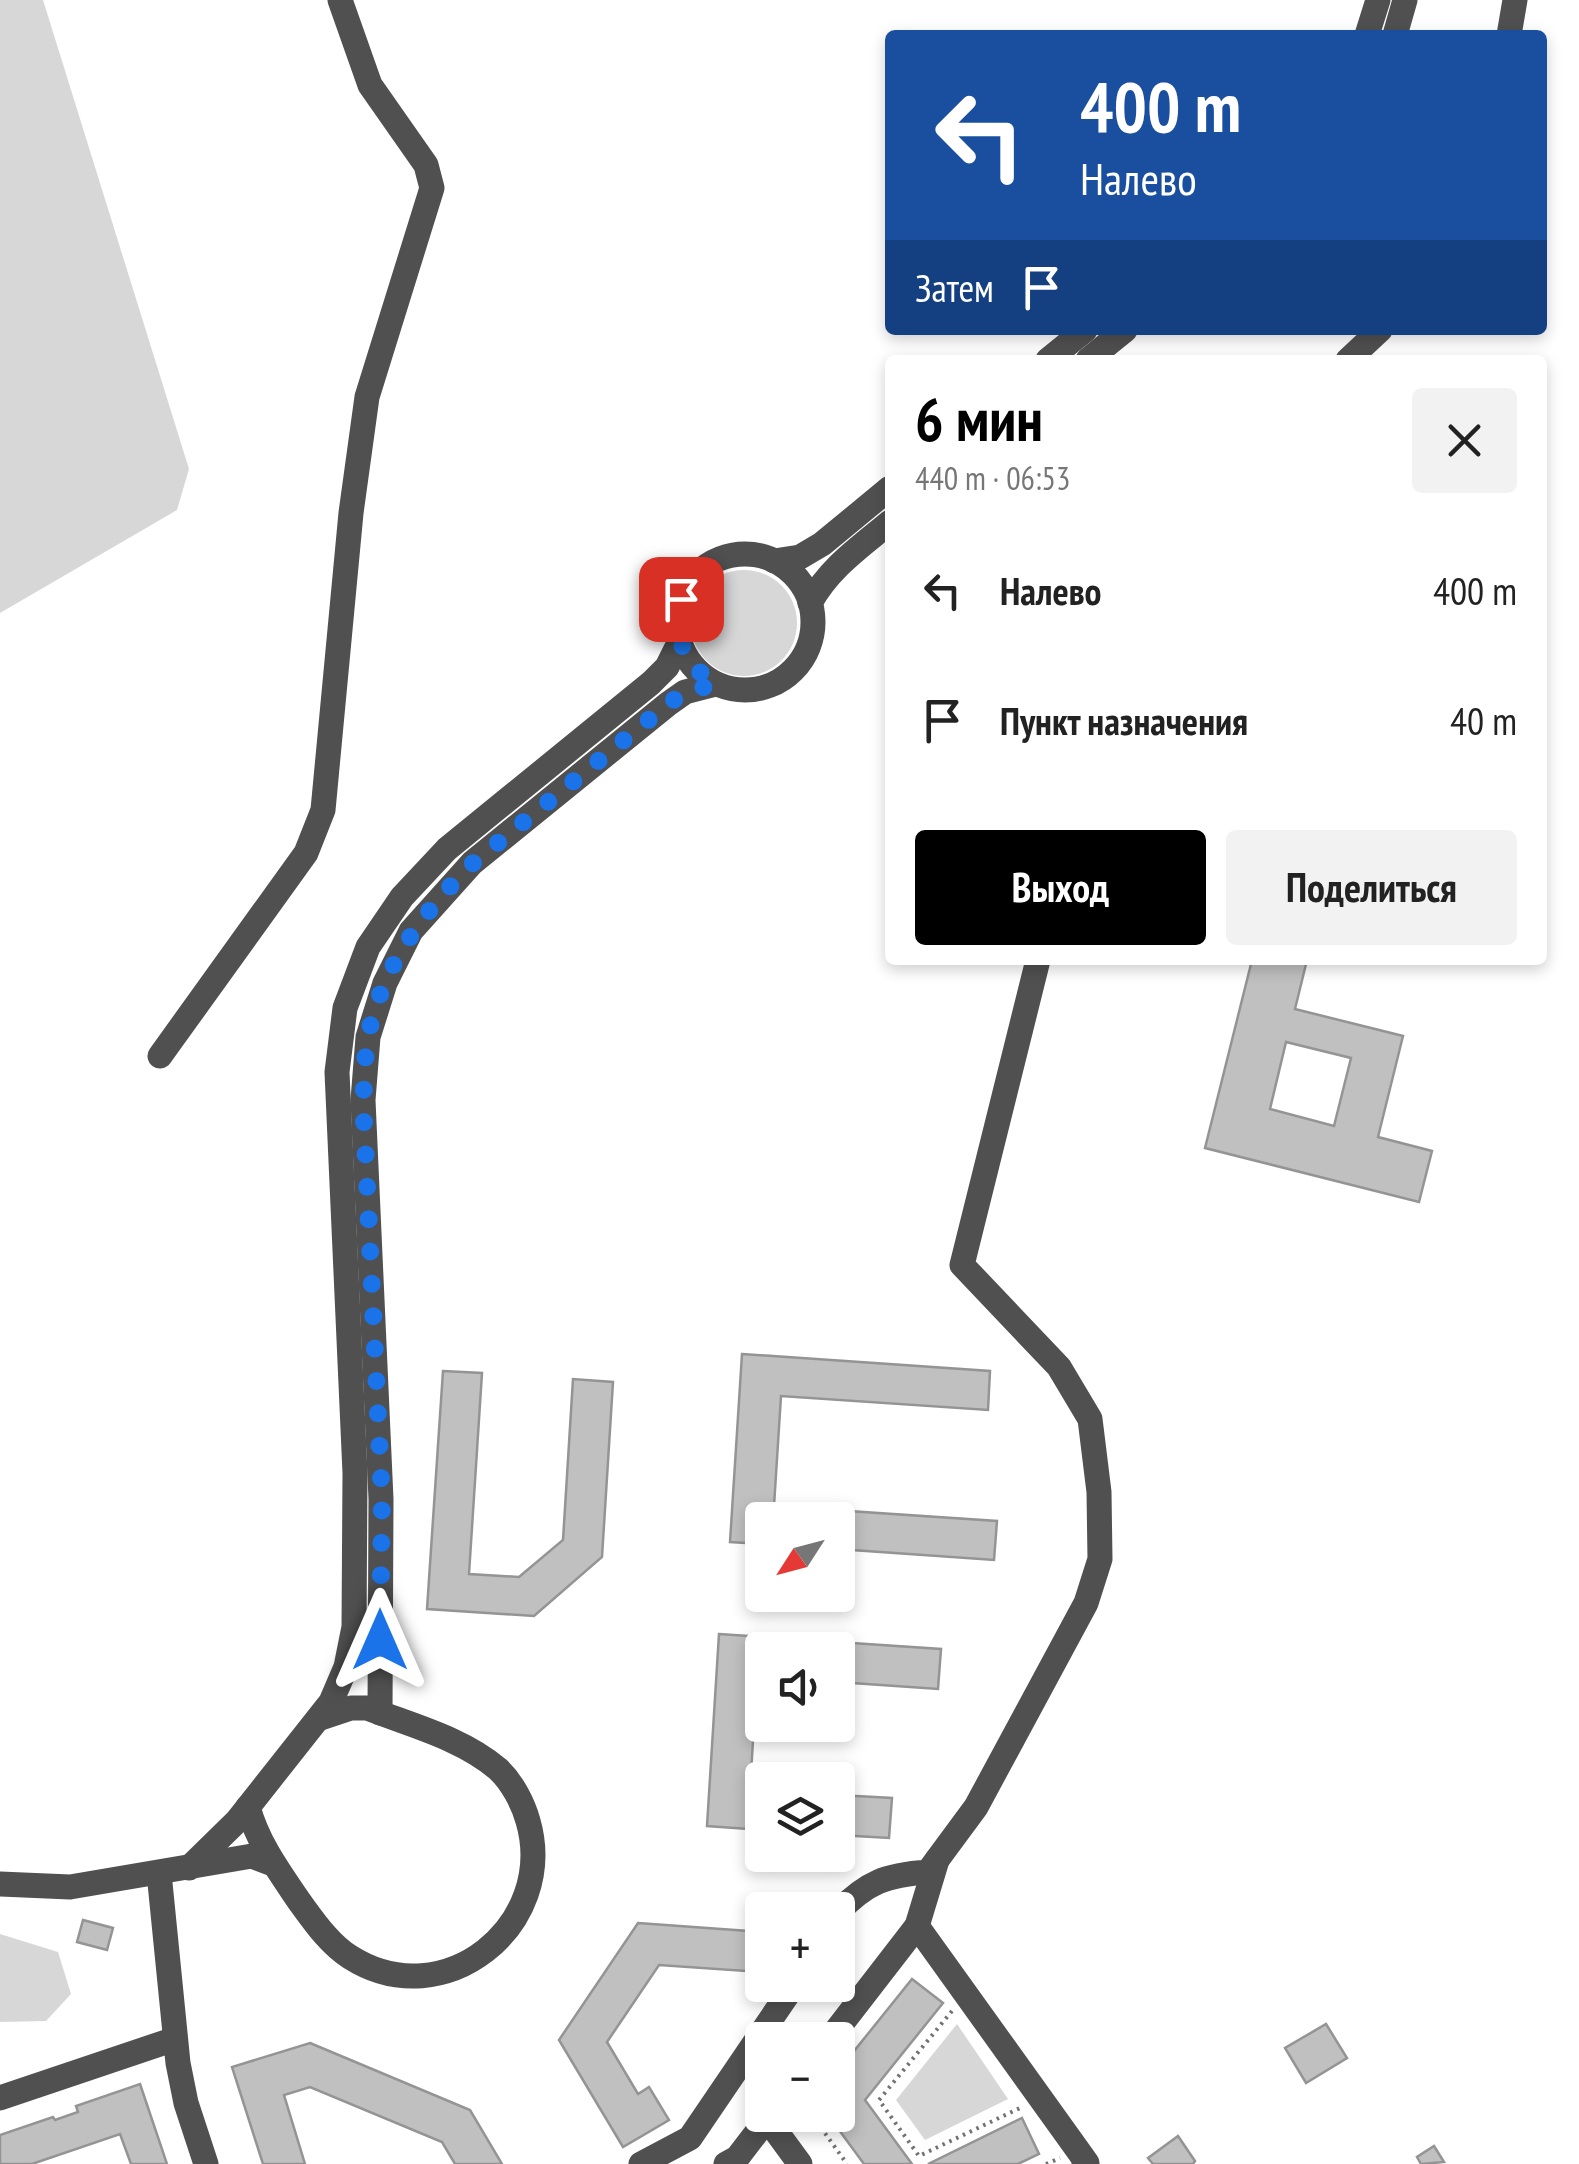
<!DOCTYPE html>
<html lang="ru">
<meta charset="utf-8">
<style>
:root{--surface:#fff;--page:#f2f2f2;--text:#222;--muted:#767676;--accent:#000}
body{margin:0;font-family:"PT Sans Narrow",sans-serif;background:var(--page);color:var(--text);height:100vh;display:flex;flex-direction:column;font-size:38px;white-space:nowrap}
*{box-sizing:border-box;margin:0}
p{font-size:32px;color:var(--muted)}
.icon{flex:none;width:55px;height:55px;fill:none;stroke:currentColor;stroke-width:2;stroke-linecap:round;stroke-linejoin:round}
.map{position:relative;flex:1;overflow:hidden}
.panel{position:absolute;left:885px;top:355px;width:662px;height:610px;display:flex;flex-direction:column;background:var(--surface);border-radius:10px;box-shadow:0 5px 15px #0003}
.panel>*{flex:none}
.banner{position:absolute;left:885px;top:30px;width:662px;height:305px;border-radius:10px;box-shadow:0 5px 15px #0003;background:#1a4fa0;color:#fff;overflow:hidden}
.needle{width:65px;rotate:234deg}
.buttons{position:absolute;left:745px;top:1502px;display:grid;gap:20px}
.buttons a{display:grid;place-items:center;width:110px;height:110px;border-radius:10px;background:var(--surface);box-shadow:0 5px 15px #0003;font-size:50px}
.pin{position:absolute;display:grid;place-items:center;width:85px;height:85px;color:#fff;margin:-42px;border-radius:20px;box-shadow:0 5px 15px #0006}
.me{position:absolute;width:110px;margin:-55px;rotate:0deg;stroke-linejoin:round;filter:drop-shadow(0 0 8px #0008)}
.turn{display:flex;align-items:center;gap:35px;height:210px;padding:0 30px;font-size:45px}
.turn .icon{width:130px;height:130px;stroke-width:2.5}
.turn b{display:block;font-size:70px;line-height:85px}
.then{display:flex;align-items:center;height:95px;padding:0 30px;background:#0003;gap:20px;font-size:38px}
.round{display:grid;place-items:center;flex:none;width:105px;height:105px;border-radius:10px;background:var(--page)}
.head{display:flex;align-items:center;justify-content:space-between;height:170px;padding:0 30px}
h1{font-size:60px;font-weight:600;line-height:75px;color:var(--accent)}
.action{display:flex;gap:20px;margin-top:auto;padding:20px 30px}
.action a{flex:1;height:115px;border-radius:10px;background:var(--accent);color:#fff;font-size:40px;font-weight:600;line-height:115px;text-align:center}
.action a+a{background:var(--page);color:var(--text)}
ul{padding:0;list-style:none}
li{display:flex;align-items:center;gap:30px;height:130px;padding:0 30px}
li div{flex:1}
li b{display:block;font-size:38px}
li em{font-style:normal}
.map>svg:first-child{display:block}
.green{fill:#d7d7d7}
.building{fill:#c0c0c0;stroke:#949494;stroke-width:2.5;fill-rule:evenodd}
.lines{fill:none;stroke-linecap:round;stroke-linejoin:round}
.path{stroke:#727272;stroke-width:4;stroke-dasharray:2.5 5;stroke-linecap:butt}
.minor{stroke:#505050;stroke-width:25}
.route{stroke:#1a73e8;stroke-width:18;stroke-dasharray:0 32.4}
</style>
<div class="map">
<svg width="1579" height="2164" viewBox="0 0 1579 2164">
<rect width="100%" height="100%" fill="#fff"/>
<g class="green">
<path d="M0,0H43L189,469L177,510L0,613Z"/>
<circle cx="744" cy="623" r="53"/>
<path d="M0,1934L58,1952L71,1994L46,2021L0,2022Z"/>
<path d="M957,2024L1008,2099L925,2140L896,2100Z"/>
</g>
<g class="building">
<path d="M1252,960H1307L1295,1009L1403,1036L1378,1137L1432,1151L1419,1202L1205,1148ZM1286,1042L1351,1058L1334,1126L1270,1109Z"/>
<path d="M742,1354L990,1371L988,1410L781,1396L774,1506L997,1521L994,1560L838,1549V1520H762V1544L730,1542Z"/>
<path d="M443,1371L482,1373L469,1574L519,1577L563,1540L573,1379L613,1382L602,1557L534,1616L427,1609Z"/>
<path d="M719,1634L941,1649L938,1689L838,1682V1650H762V1677H757L750,1789H762V1830L707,1826Z"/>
<path d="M838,1795L892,1798L889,1838L838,1835Z"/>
<path d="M83,1920L113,1928L107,1950L77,1942Z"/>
<path d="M638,1923L762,1932V1942L760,1972L659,1965L607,2042L638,2094L649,2087L669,2120L623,2147L559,2040Z"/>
<path d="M912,1979L943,2003L865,2100L912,2164H864L828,2115H838V2071Z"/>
<path d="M1326,2024L1347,2058L1306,2083L1285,2048Z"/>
<path d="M310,2043L470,2110L502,2164H455L442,2142L310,2087L284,2095L305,2164H263L232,2067Z"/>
<path d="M140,2084L167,2164H131L120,2134L32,2164H0V2135L53,2117L55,2120L78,2112L76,2106Z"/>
<path d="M1022,2118L1039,2154L1018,2164H928Z"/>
<path d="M1178,2136L1195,2161L1193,2164H1153L1148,2158Z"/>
<path d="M1434,2146L1444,2162L1421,2164L1417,2157Z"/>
</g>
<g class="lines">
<g class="path">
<path d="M952,2011L879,2100L919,2156L1020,2108"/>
<path d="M812,2115L847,2164"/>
<path d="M1046,2164L1060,2158"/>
</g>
<g class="minor">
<path d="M1367,35L1378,0"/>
<path d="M1395,35L1405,0"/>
<path d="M1509,35L1515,0"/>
<path d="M1048,360L1085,330"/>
<path d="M1088,360L1125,330"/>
<path d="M1348,360L1380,330"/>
<circle cx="745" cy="622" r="68"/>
<path d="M774,561L800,557L822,544L890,488"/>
<path d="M810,603C829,568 860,547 890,522"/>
<path d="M160,1056L306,853L323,810L351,513L367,397L432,188L426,165L370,85L340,0"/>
<path d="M380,1713L381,1499L363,1100L368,1037L385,983L411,931L472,863L668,704L685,692L716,684"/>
<path d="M248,1807C258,1843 278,1870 299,1901C313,1920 329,1944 350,1957C444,2017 558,1925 528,1821C523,1803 512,1782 498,1769C462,1738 410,1725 367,1708H351L318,1719"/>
<path d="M189,1868L237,1821L331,1702L346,1667L354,1627L355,1473L337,1072L345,1008L368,947L402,897L447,849L651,683L667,667L680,641"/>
<path d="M159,1873L178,2063L186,2103L206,2164"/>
<path d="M0,1884L70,1887L252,1856L273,1864"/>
<path d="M838,1912C867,1882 886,1875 928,1872L976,1807L1086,1603L1100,1559L1099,1492L1090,1419L1059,1367L962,1265L1038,960"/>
<path d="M917,1926L937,1860"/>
<path d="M829,2040L917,1926L1077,2149L1087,2163L1084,2164"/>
<path d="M0,2098L175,2039"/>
<path d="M767,2119L800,2164"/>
<path d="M641,2164L690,2138L794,1985"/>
<path d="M726,2164L737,2158L770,2115"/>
</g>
</g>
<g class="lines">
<path class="route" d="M380,1640L382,1499L363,1100C365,1079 364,1057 368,1037C381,968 423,912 472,864L668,704L685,692L716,684C684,665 672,635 681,599"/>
</g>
</svg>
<div class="buttons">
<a><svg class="needle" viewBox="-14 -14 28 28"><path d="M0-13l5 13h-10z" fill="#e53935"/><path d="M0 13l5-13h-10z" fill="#767676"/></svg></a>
<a><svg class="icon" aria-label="sound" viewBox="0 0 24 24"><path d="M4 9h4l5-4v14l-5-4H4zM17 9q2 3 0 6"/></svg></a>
<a><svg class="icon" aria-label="layers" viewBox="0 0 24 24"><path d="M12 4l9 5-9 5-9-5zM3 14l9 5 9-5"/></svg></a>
<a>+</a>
<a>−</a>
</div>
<div class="pin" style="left:681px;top:599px;background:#d93025"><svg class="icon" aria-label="arrive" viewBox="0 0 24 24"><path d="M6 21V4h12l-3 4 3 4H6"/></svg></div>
<svg class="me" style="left:380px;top:1640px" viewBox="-20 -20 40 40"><path d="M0-17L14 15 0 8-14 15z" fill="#1a73e8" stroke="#fff" stroke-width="4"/></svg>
<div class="banner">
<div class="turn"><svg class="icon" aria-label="left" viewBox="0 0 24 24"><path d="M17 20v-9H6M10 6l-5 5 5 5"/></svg><div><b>400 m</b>Налево</div></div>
<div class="then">Затем<svg class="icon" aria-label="arrive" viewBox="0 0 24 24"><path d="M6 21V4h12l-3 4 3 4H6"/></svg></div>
</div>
<section class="panel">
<div class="head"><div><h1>6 мин</h1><p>440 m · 06:53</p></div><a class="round"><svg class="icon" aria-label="close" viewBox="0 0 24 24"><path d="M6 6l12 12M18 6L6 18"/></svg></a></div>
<ul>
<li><svg class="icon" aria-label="left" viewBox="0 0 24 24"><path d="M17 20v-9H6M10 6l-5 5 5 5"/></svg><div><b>Налево</b></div><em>400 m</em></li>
<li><svg class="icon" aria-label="arrive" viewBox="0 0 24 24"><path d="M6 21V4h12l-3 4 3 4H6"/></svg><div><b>Пункт назначения</b></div><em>40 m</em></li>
</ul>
<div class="action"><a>Выход</a><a>Поделиться</a></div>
</section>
</div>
